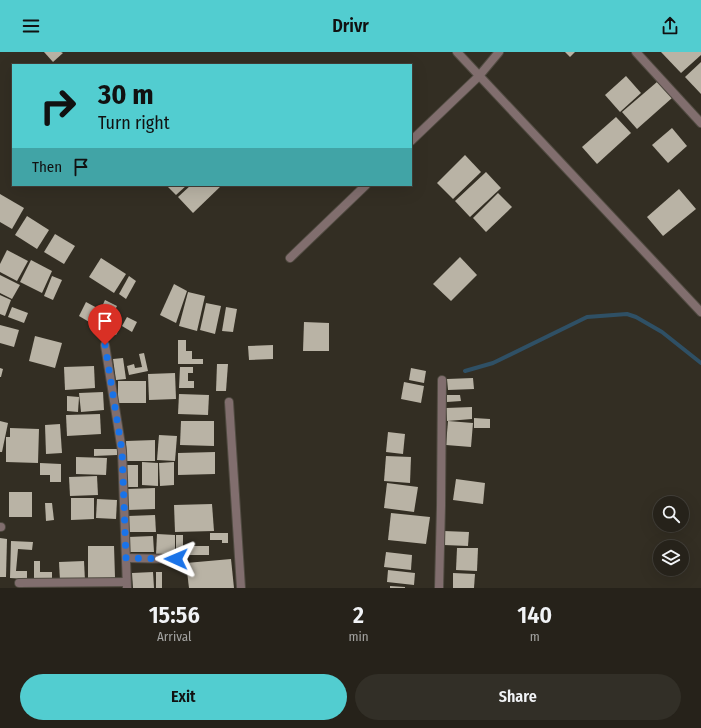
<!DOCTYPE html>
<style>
:root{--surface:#26221a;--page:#322f27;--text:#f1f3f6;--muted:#a4a4a2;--line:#423f39;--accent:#52cdd0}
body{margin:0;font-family:"Fira Sans Condensed",sans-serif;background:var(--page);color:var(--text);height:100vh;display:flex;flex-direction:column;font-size:15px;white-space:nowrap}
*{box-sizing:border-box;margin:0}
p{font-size:13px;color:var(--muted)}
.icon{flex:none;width:22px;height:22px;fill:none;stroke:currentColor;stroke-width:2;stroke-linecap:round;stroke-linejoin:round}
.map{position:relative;height:536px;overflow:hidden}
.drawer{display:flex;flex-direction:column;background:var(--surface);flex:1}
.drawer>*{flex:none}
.guide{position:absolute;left:12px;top:12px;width:400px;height:122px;border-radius:0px;box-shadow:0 4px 16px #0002,0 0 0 1px var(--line);background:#52cdd0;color:#111;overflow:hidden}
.controls{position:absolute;left:653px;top:444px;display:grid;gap:8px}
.controls a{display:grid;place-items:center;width:36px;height:36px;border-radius:50%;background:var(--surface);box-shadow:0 4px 16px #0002,0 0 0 1px var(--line);font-size:20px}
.pin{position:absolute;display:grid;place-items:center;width:34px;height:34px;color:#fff;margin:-41px -17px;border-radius:50% 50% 50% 0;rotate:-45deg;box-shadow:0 0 4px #0007}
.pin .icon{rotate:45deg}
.me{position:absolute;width:44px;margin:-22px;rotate:271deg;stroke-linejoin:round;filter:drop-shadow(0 0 3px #0008)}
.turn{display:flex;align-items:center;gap:14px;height:84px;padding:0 20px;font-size:18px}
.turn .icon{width:52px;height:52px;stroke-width:2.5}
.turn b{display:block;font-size:28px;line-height:34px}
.then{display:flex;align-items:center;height:38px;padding:0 20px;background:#0003;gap:8px;font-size:15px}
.eta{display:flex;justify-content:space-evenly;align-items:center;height:68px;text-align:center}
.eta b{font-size:24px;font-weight:600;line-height:28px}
.primary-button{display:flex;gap:8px;margin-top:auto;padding:8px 20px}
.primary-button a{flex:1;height:46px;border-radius:24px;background:var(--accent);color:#111;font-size:16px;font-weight:600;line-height:46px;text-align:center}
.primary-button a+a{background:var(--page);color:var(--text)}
header{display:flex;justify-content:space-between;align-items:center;height:52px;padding:0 20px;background:var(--accent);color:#111;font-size:18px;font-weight:600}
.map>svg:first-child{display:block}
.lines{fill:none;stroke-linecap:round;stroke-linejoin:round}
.stream{stroke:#2f5065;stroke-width:4}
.building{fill:#b9b3a5}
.street-casing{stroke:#504b41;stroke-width:10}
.street{stroke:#816e6e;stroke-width:8}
.route{stroke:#1a73e8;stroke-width:7;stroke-dasharray:0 12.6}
</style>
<header><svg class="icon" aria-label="menu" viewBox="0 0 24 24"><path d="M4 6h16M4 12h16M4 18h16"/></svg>Drivr<svg class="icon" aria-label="share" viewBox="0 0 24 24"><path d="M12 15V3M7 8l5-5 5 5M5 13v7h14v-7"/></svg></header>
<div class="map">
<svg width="701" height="536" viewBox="0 0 701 536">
<rect width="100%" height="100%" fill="#332e23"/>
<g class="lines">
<path class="stream" d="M465,319L493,311L587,265L627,262L636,265L662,280L701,311"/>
</g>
<g class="building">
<path d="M44,0H61L63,1L53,10Z"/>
<path d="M565,0H575L570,5Z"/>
<path d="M661,0H701V3L681,21Z"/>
<path d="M701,10V42L685,25Z"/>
<path d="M626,24L641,41L620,60L605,43Z"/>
<path d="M657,30L672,46L637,77L622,60Z"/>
<path d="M616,65L631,81L597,112L582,95Z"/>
<path d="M672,76L687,94L668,111L652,93Z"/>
<path d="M465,103L481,120L453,147L437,131Z"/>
<path d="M486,120L501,136L470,165L455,149Z"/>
<path d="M166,133H187L176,143Z"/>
<path d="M191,133H222L193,161L178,145Z"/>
<path d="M679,137L696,157L663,184L647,165Z"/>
<path d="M498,141L512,155L486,180L473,166Z"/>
<path d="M0,142L24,156L12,177L0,170Z"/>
<path d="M27,164L49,178L37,197L15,183Z"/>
<path d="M55,182L75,194L64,212L44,200Z"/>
<path d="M7,198L28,209L17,229L0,220V212Z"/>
<path d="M460,205L477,223L451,249L433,232Z"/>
<path d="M101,206L126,222L114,241L89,225Z"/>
<path d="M31,208L52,219L42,241L20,230Z"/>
<path d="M0,223L20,233L12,247L0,241Z"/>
<path d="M52,224L62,228L53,248L44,244Z"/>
<path d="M129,224L136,229L126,247L119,242Z"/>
<path d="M174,232L187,239L176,271L160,263Z"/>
<path d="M188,240L205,244L197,279L179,274Z"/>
<path d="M0,243L11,248L5,264L0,262Z"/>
<path d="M105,248L117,254L110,268L121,273L116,283L94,272Z"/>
<path d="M86,250L99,257L91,271L79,264Z"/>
<path d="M206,251L221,254L215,282L200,278Z"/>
<path d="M12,255L28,261L24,271L8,265Z"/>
<path d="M226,255L237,257L233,280L222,279Z"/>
<path d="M127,265L137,270L132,280L122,274Z"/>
<path d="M304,270L329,271V299H303Z"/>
<path d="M0,273L19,278L14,295L0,291Z"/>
<path d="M35,284L62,291L55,316L29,309Z"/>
<path d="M178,288H186V299H192V307H203V312H178Z"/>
<path d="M273,293V307L249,308L248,294Z"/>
<path d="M144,301L148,319L129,323L127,314L134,312L135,316L142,315L139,302Z"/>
<path d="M123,306L126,327L116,328L113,307Z"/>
<path d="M217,312H228L226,339H216Z"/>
<path d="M94,314L95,336L65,338L64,315Z"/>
<path d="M180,315H193V321H188V329H194V336H179Z"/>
<path d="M0,316L3,317L1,325H0Z"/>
<path d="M411,316L426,319L424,331L409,328Z"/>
<path d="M175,321L176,347L149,348L148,322Z"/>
<path d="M473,326L474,337L448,338L447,327Z"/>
<rect x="118" y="329" width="28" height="22"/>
<path d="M404,330L424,334L421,351L401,347Z"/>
<path d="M103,340L104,358L81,360L79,341Z"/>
<path d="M179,342L209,343L208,363L178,362Z"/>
<path d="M447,343H460L461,349L447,350Z"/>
<path d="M67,344L79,345L78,360L67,359Z"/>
<path d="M472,355V367L447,369L446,356Z"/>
<path d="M100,362L101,382L67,384L66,363Z"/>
<path d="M474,366L490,367V376H474Z"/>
<path d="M0,369L8,371L2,400H0Z"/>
<path d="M181,369H214V394L180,393Z"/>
<path d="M448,369L473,371L471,395L446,393Z"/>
<path d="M60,372L62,401L46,402L45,373Z"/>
<path d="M10,376L39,377L38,411L6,410V385H10Z"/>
<path d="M388,380L405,382L403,402L386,400Z"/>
<path d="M159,383L177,384L175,409L157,408Z"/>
<path d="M155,388V409H127L126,389Z"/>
<path d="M94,397H117V403L94,404Z"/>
<path d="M215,400V422L178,423V401Z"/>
<path d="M386,404L411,405L410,431L384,429Z"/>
<path d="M76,405L107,406L106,423L76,422Z"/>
<path d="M142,410L158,411V434L142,433Z"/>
<path d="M174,410V433L160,434L159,411Z"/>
<path d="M40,411L61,412V430H50V423H40Z"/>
<rect x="127" y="413" width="11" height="22"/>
<path d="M97,424L98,443L70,444L69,425Z"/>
<path d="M456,427L485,431L483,452L453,448Z"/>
<path d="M387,431L418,435L414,460L384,456Z"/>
<path d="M155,436V457L128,458L127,437Z"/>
<rect x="9" y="440" width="23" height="25"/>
<path d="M71,446H94V467L71,468Z"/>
<path d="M97,447L117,448L116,467L96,466Z"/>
<path d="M45,451H52L54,468L46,469Z"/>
<path d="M212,452L214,479L175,480L174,453Z"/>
<path d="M391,461L430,465L426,492L388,488Z"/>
<path d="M155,463L156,480H128V464Z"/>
<path d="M444,479L469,480L468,494L444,493Z"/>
<path d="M210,481H228V491H222V488H210Z"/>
<path d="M157,482L175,483V504L156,503Z"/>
<path d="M176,483H183V494H209V503H176Z"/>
<path d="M153,484L154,500H129L128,485Z"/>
<path d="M0,486L7,487L6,525H0Z"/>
<path d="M11,489L33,490L32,498L18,497L16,519H27V527L10,526Z"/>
<path d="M88,494H114L115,526H88Z"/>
<path d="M457,496H478L477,519L456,518Z"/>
<path d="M386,500L412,503L411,518L384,515Z"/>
<path d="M231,507L234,536H189L186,511Z"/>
<path d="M34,509H40V520H52V527L34,526Z"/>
<path d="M84,509L85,529H60L59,510Z"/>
<path d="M388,518L415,521L414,533L387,530Z"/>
<path d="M153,520L154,536H133L132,521Z"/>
<rect x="156" y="520" width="6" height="16"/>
<path d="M453,521L475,522L474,536H453Z"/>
<path d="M390,534L405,535V536H390Z"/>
</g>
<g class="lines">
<g class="street-casing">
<g id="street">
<path d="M457,0L701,260"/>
<path d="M636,0L701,71"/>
<path d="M411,89L479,24L499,0"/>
<path d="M290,206L366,133"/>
<path d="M105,293L122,399L127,536"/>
<path d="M229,350L241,536"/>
<path d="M0,475H1"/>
<path d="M126,506L176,507"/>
<path d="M19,531L126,530"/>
<path d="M439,536L441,454L442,328"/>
</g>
</g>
<use href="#street" class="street"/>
</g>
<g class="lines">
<path class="route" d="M105,293L122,399L126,506L176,507"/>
</g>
</svg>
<div class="controls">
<a><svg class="icon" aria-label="search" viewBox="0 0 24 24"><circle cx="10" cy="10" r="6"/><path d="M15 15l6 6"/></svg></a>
<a><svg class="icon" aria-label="layers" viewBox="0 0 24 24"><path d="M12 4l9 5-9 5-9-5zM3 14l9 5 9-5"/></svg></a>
</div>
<div class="pin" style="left:105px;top:293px;background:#d93025"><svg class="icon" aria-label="arrive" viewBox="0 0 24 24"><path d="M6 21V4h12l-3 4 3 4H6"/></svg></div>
<svg class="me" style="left:176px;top:507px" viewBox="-20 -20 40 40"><path d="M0-17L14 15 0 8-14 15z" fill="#1a73e8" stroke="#fff" stroke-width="4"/></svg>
<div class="guide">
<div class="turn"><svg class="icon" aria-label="right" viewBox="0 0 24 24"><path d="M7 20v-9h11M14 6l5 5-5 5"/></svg><div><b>30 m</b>Turn right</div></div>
<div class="then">Then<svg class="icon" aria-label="arrive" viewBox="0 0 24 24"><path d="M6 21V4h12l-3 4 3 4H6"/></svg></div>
</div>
</div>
<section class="drawer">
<div class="eta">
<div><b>15:56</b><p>Arrival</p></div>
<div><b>2</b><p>min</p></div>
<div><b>140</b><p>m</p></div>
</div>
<div class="primary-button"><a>Exit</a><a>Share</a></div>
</section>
